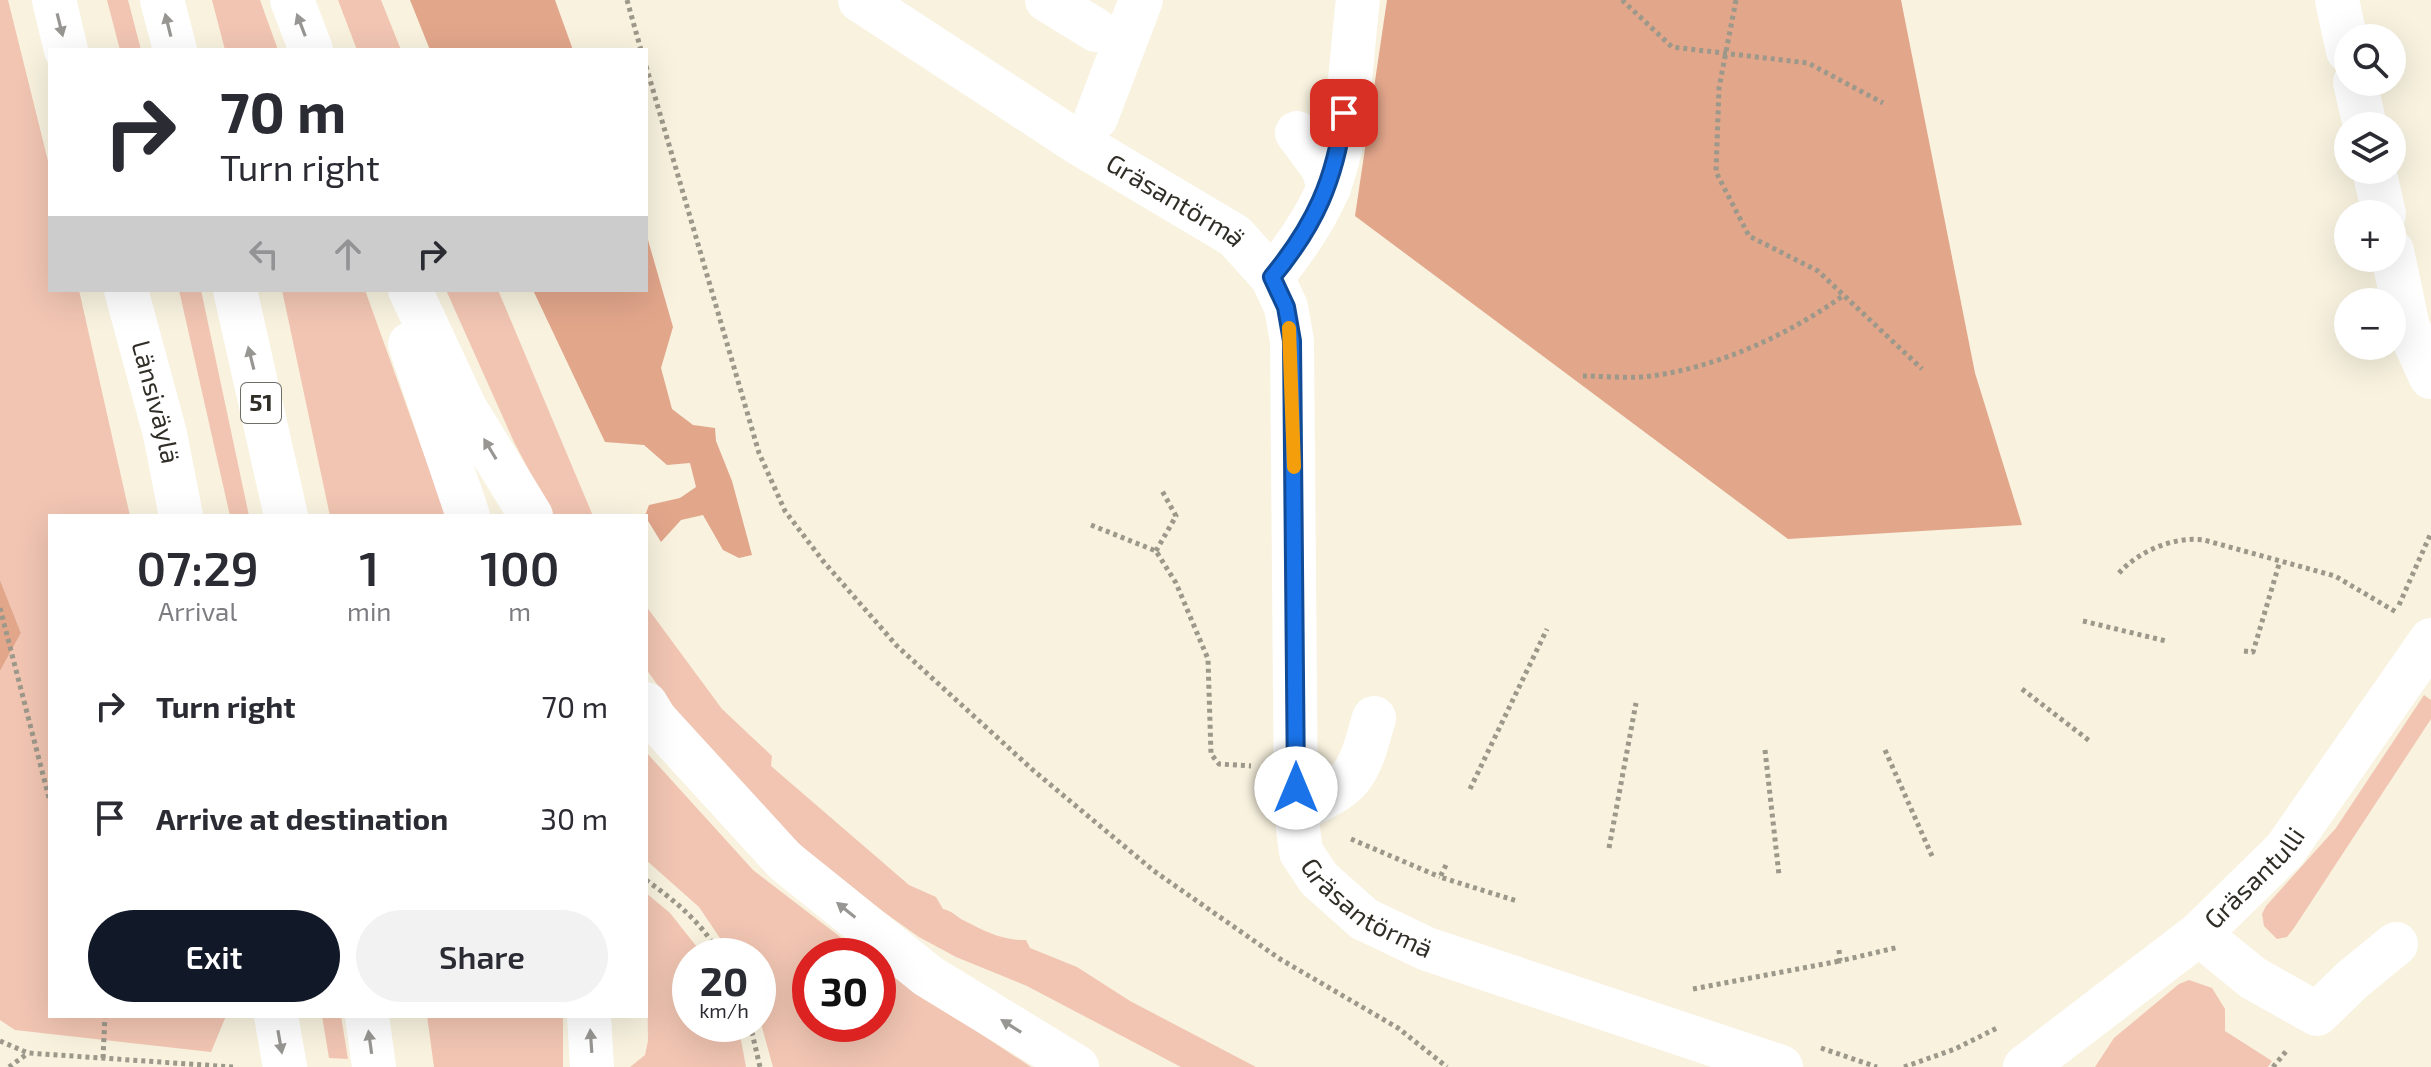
<!DOCTYPE html>
<meta charset="utf-8">
<style>
:root{--surface:#fff;--page:#f2f2f3;--text:#2b2b33;--muted:#7c7c81;--accent:#111827}
body{margin:0;font-family:"Exo 2",sans-serif;background:var(--page);color:var(--text);height:100vh;display:flex;flex-direction:column;font-size:30px;white-space:nowrap}
*{box-sizing:border-box;margin:0}
p{font-size:26px;color:var(--muted)}
.icon{flex:none;width:44px;height:44px;fill:none;stroke:currentColor;stroke-width:2;stroke-linecap:round;stroke-linejoin:round}
.map{position:relative;flex:1;overflow:hidden}
.drawer{position:absolute;left:48px;top:514px;width:600px;height:504px;display:flex;flex-direction:column;background:var(--surface);border-radius:0px;box-shadow:0 8px 32px #0002}
.drawer>*{flex:none}
.hud{position:absolute;left:48px;top:48px;width:600px;height:244px;border-radius:0px;box-shadow:0 8px 32px #0002;background:#fff;color:var(--text);overflow:hidden}
.controls{position:absolute;left:2334px;top:24px;display:grid;gap:16px}
.controls a{display:grid;place-items:center;width:72px;height:72px;border-radius:50%;background:var(--surface);box-shadow:0 8px 32px #0002;font-size:40px}
.speed{position:absolute;left:672px;top:938px;display:flex;gap:16px;font-size:40px;font-weight:700;text-align:center}
.speed>*{display:grid;place-content:center;width:104px;height:104px;border-radius:50%;background:var(--surface);box-shadow:0 8px 32px #0002;line-height:1}
.speed small{font-size:20px;font-weight:400}
.speed .limit{border:12px solid #d22;background:#fff;color:#111}
.pin{position:absolute;display:grid;place-items:center;width:68px;height:68px;color:#fff;margin:-34px;border-radius:16px;box-shadow:0 4px 12px #0006}
.me{position:absolute;width:88px;margin:-44px;rotate:0deg;stroke-linejoin:round;filter:drop-shadow(0 0 6px #0008)}
.turn{display:flex;align-items:center;gap:28px;height:168px;padding:0 40px;font-size:36px}
.turn .icon{width:104px;height:104px;stroke-width:2.5}
.turn b{display:block;font-size:56px;line-height:68px}
.lanes{display:flex;align-items:center;height:76px;padding:0 40px;background:#0003;justify-content:center;gap:40px;direction:ltr}
.lanes .off{opacity:.35}
.eta{display:flex;justify-content:space-evenly;align-items:center;height:136px;text-align:center}
.eta b{font-size:48px;font-weight:600;line-height:56px}
.cta{display:flex;gap:16px;margin-top:auto;padding:16px 40px}
.cta a{flex:1;height:92px;border-radius:48px;background:var(--accent);color:#fff;font-size:32px;font-weight:600;line-height:92px;text-align:center}
.cta a+a{background:var(--page);color:var(--text)}
ul{padding:0;list-style:none}
li{display:flex;align-items:center;gap:24px;height:112px;padding:0 40px}
li div{flex:1}
li b{display:block;font-size:30px}
li em{font-style:normal}
.map>svg:first-child{display:block}
.green{fill:#f1c5b2}
.forest{fill:#e2a68b}
.lines{fill:none;stroke-linecap:round;stroke-linejoin:round}
.path{stroke:#9c988a;stroke-width:5;stroke-dasharray:4 4;stroke-linecap:butt}
.minor{stroke:#fff;stroke-width:44}
.highway{stroke:#fff;stroke-width:44}
.oneway{fill:#989693}
.route-casing{stroke:#114b97;stroke-width:20}
.route{stroke:#1a73e8;stroke-width:14}
.slow{stroke:#f59e0b;stroke-width:14}
.labels{text-anchor:middle;stroke-width:7;stroke-linejoin:round;paint-order:stroke}
.shield{fill:#fff;stroke:#6e6d68;stroke-width:2}
.shield-label{font-size:24px;font-weight:bold;fill:#302e27}
.street-label{font-size:26px;fill:#302e27;stroke:#fff}
</style>
<div class="map">
<svg width="2431" height="1067" viewBox="0 0 2431 1067">
<rect width="100%" height="100%" fill="#f8f2df"/>
<g class="green">
<path d="M0,0H8L50,169V290H79L130,516H50V1016H226L211,1052L15,1030L0,1020V671L21,633L0,580Z"/>
<path d="M107,0H128L141,50H120Z"/>
<path d="M212,0H260L278,50H225Z"/>
<path d="M338,0H381L401,50H357Z"/>
<path d="M179,290H201L249,516H230Z"/>
<path d="M282,290H365L446,516H330Z"/>
<path d="M446,290H498L593,516H553L514,442Z"/>
<path d="M646,606L722,709L772,756L771,766L909,885L936,897L943,909C953,911 956,917 965,921C984,931 1004,941 1026,940L1030,948L1077,967L1130,1001L1256,1067H1181L1027,986L956,957L919,937L854,891L816,860L739,786L673,706L646,669Z"/>
<path d="M2424,695L2431,700V719L2294,928L2287,937L2277,939L2264,926L2262,914L2266,906L2336,828Z"/>
<path d="M646,752L753,870L865,956H810V1024H878V966L1031,1067H773L758,1013V956H732L699,907L646,860Z"/>
<path d="M646,893L670,913L704,956H690V1024H738L746,1067H630L645,1055L648,1041Z"/>
<path d="M2189,980L2212,988L2225,1009V1031L2272,1061L2268,1067H2095L2114,1038L2179,984Z"/>
<path d="M322,1016H341L348,1059L329,1058Z"/>
<path d="M427,1016H563V1067H434Z"/>
</g>
<g class="forest">
<path d="M410,0H555L573,50H430Z"/>
<path d="M1387,0H1901L1975,373L2022,525L1788,539L1355,216Z"/>
<path d="M646,233L673,327L661,368L672,409L693,425L715,428L716,441L732,481L752,555L739,558L723,550L703,515L681,520L661,542L645,516L649,505L680,498L696,487L690,463L667,465L644,445L605,442L533,290H646Z"/>
<path d="M0,580L21,633L0,671Z"/>
</g>
<g class="lines">
<g class="path">
<path d="M627,0L641,50"/>
<path d="M1622,0L1672,47L1808,63L1883,103"/>
<path d="M1736,0L1719,88L1716,172L1749,236L1818,271L1922,369"/>
<path d="M646,66L759,453L785,511L823,561L897,646L1034,771L1154,871L1280,959L1398,1028L1447,1067"/>
<path d="M1583,376C1605,376 1629,379 1651,376C1719,367 1790,334 1844,295"/>
<path d="M1091,525L1156,551L1176,583L1208,659L1211,754L1219,764L1251,766"/>
<path d="M1156,551L1176,516L1161,489"/>
<path d="M2119,573C2139,551 2174,536 2204,540L2335,576L2396,612"/>
<path d="M2399,605L2431,533"/>
<path d="M0,608L50,802"/>
<path d="M2083,621L2166,641"/>
<path d="M2244,651L2253,652L2280,561"/>
<path d="M2022,689L2091,742"/>
<path d="M1765,750L1779,875"/>
<path d="M1885,750L1932,856"/>
<path d="M1470,789L1547,629"/>
<path d="M1351,839L1440,877"/>
<path d="M1609,848L1636,703"/>
<path d="M1446,865L1440,877L1517,901"/>
<path d="M646,880C674,900 704,924 720,956"/>
<path d="M1839,950L1840,961L1899,947"/>
<path d="M1693,989L1840,961"/>
<path d="M750,1024L760,1067"/>
<path d="M0,1041L28,1053L233,1067"/>
<path d="M1821,1048L1877,1067"/>
<path d="M103,1058L105,1016"/>
<path d="M9,1067L27,1054"/>
<path d="M1904,1067L1955,1049L1997,1028"/>
<path d="M2273,1067L2288,1049"/>
</g>
<g class="minor">
<path id="s1" d="M860,0L1077,142L1235,236L1272,277L1286,307L1292,341L1296,811L1301,852L1319,879L1364,919L1427,949L1781,1067"/>
<path d="M1047,0L1096,30"/>
<path d="M2337,0L2348,51"/>
<path d="M2355,82L2365,126"/>
<path d="M1096,118L1141,0"/>
<path d="M1297,133L1323,168L1329,188"/>
<path d="M2374,170L2384,214"/>
<path d="M2392,251L2408,327L2431,377"/>
<path d="M1272,277C1293,251 1315,220 1328,189C1349,139 1351,55 1358,0"/>
<path d="M1296,811C1355,784 1357,779 1374,718"/>
<path d="M2199,934L2253,978L2317,1014L2352,980L2396,944"/>
<path id="s2" d="M2025,1067L2199,934L2285,850L2431,640"/>
</g>
<g class="highway">
<path d="M54,0L66,50"/>
<path d="M162,0L175,50"/>
<path d="M292,0L311,50"/>
<path id="s3" d="M126,290L165,434L181,516"/>
<path d="M235,290L286,516"/>
<path d="M410,290L465,408L531,516"/>
<path d="M410,344L468,516"/>
<path d="M646,704L655,719L785,861L928,976L1077,1067"/>
<path d="M276,1016L285,1067"/>
<path d="M367,1016L374,1067"/>
<path d="M589,1016L592,1067"/>
</g>
</g>
<defs><path id="oneway-solid" d="M-6-.8H1V-3.2L6.5 0L1 3.2V.8H-6Z" transform="scale(2)"/></defs>
<g class="oneway">
<use href="#oneway-solid" transform="translate(60 25) rotate(76)"/>
<use href="#oneway-solid" transform="translate(168 25) rotate(-104)"/>
<use href="#oneway-solid" transform="translate(301 25) rotate(-111)"/>
<use href="#oneway-solid" transform="translate(251 358) rotate(-104)"/>
<use href="#oneway-solid" transform="translate(490 449) rotate(-121)"/>
<use href="#oneway-solid" transform="translate(846 910) rotate(-141)"/>
<use href="#oneway-solid" transform="translate(1011 1026) rotate(-148)"/>
<use href="#oneway-solid" transform="translate(591 1041) rotate(-94)"/>
<use href="#oneway-solid" transform="translate(280 1042) rotate(80)"/>
<use href="#oneway-solid" transform="translate(370 1042) rotate(-98)"/>
</g>
<g class="lines">
<g class="route-casing">
<path id="route" d="M1296,788L1292,341L1286,307L1272,277C1315,225 1335,180 1344,113"/>
</g>
<use href="#route" class="route"/>
<path class="slow" d="M1289,328L1294,467"/>
</g>
<g class="labels">
<rect class="shield" x="241" y="383" width="40" height="40" rx="6"/>
<g class="shield-label">
<text x="261" y="411">51</text>
</g>
<g class="street-label">
<text dy="9" stroke="none"><textPath href="#s1" startOffset="374">Gräsantörmä</textPath></text>
<text dy="9" stroke="none"><textPath href="#s3" startOffset="116">Länsiväylä</textPath></text>
<text dy="9" stroke="none"><textPath href="#s2" startOffset="298">Gräsantulli</textPath></text>
<text dy="9" stroke="none"><textPath href="#s1" startOffset="1166">Gräsantörmä</textPath></text>
</g>
</g>
</svg>
<div class="controls">
<a><svg class="icon" aria-label="search" viewBox="0 0 24 24"><circle cx="10" cy="10" r="6"/><path d="M15 15l6 6"/></svg></a>
<a><svg class="icon" aria-label="layers" viewBox="0 0 24 24"><path d="M12 4l9 5-9 5-9-5zM3 14l9 5 9-5"/></svg></a>
<a>+</a>
<a>−</a>
</div>
<div class="speed"><div>20<small>km/h</small></div><div class="limit">30</div></div>
<div class="pin" style="left:1344px;top:113px;background:#d93025"><svg class="icon" aria-label="arrive" viewBox="0 0 24 24"><path d="M6 21V4h12l-3 4 3 4H6"/></svg></div>
<svg class="me" style="left:1296px;top:788px" viewBox="-20 -20 40 40"><circle r="19" fill="#fff"/><path d="M0-13L10 11 0 6-10 11z" fill="#1a73e8"/></svg>
<div class="hud">
<div class="turn"><svg class="icon" aria-label="right" viewBox="0 0 24 24"><path d="M7 20v-9h11M14 6l5 5-5 5"/></svg><div><b>70 m</b>Turn right</div></div>
<div class="lanes"><svg class="icon off" aria-label="left" viewBox="0 0 24 24"><path d="M17 20v-9H6M10 6l-5 5 5 5"/></svg><svg class="icon off" aria-label="ahead" viewBox="0 0 24 24"><path d="M12 20V5M6 11l6-6 6 6"/></svg><svg class="icon" aria-label="right" viewBox="0 0 24 24"><path d="M7 20v-9h11M14 6l5 5-5 5"/></svg></div>
</div>
<section class="drawer">
<div class="eta">
<div><b>07:29</b><p>Arrival</p></div>
<div><b>1</b><p>min</p></div>
<div><b>100</b><p>m</p></div>
</div>
<ul>
<li><svg class="icon" aria-label="right" viewBox="0 0 24 24"><path d="M7 20v-9h11M14 6l5 5-5 5"/></svg><div><b>Turn right</b></div><em>70 m</em></li>
<li><svg class="icon" aria-label="arrive" viewBox="0 0 24 24"><path d="M6 21V4h12l-3 4 3 4H6"/></svg><div><b>Arrive at destination</b></div><em>30 m</em></li>
</ul>
<div class="cta"><a>Exit</a><a>Share</a></div>
</section>
</div>
